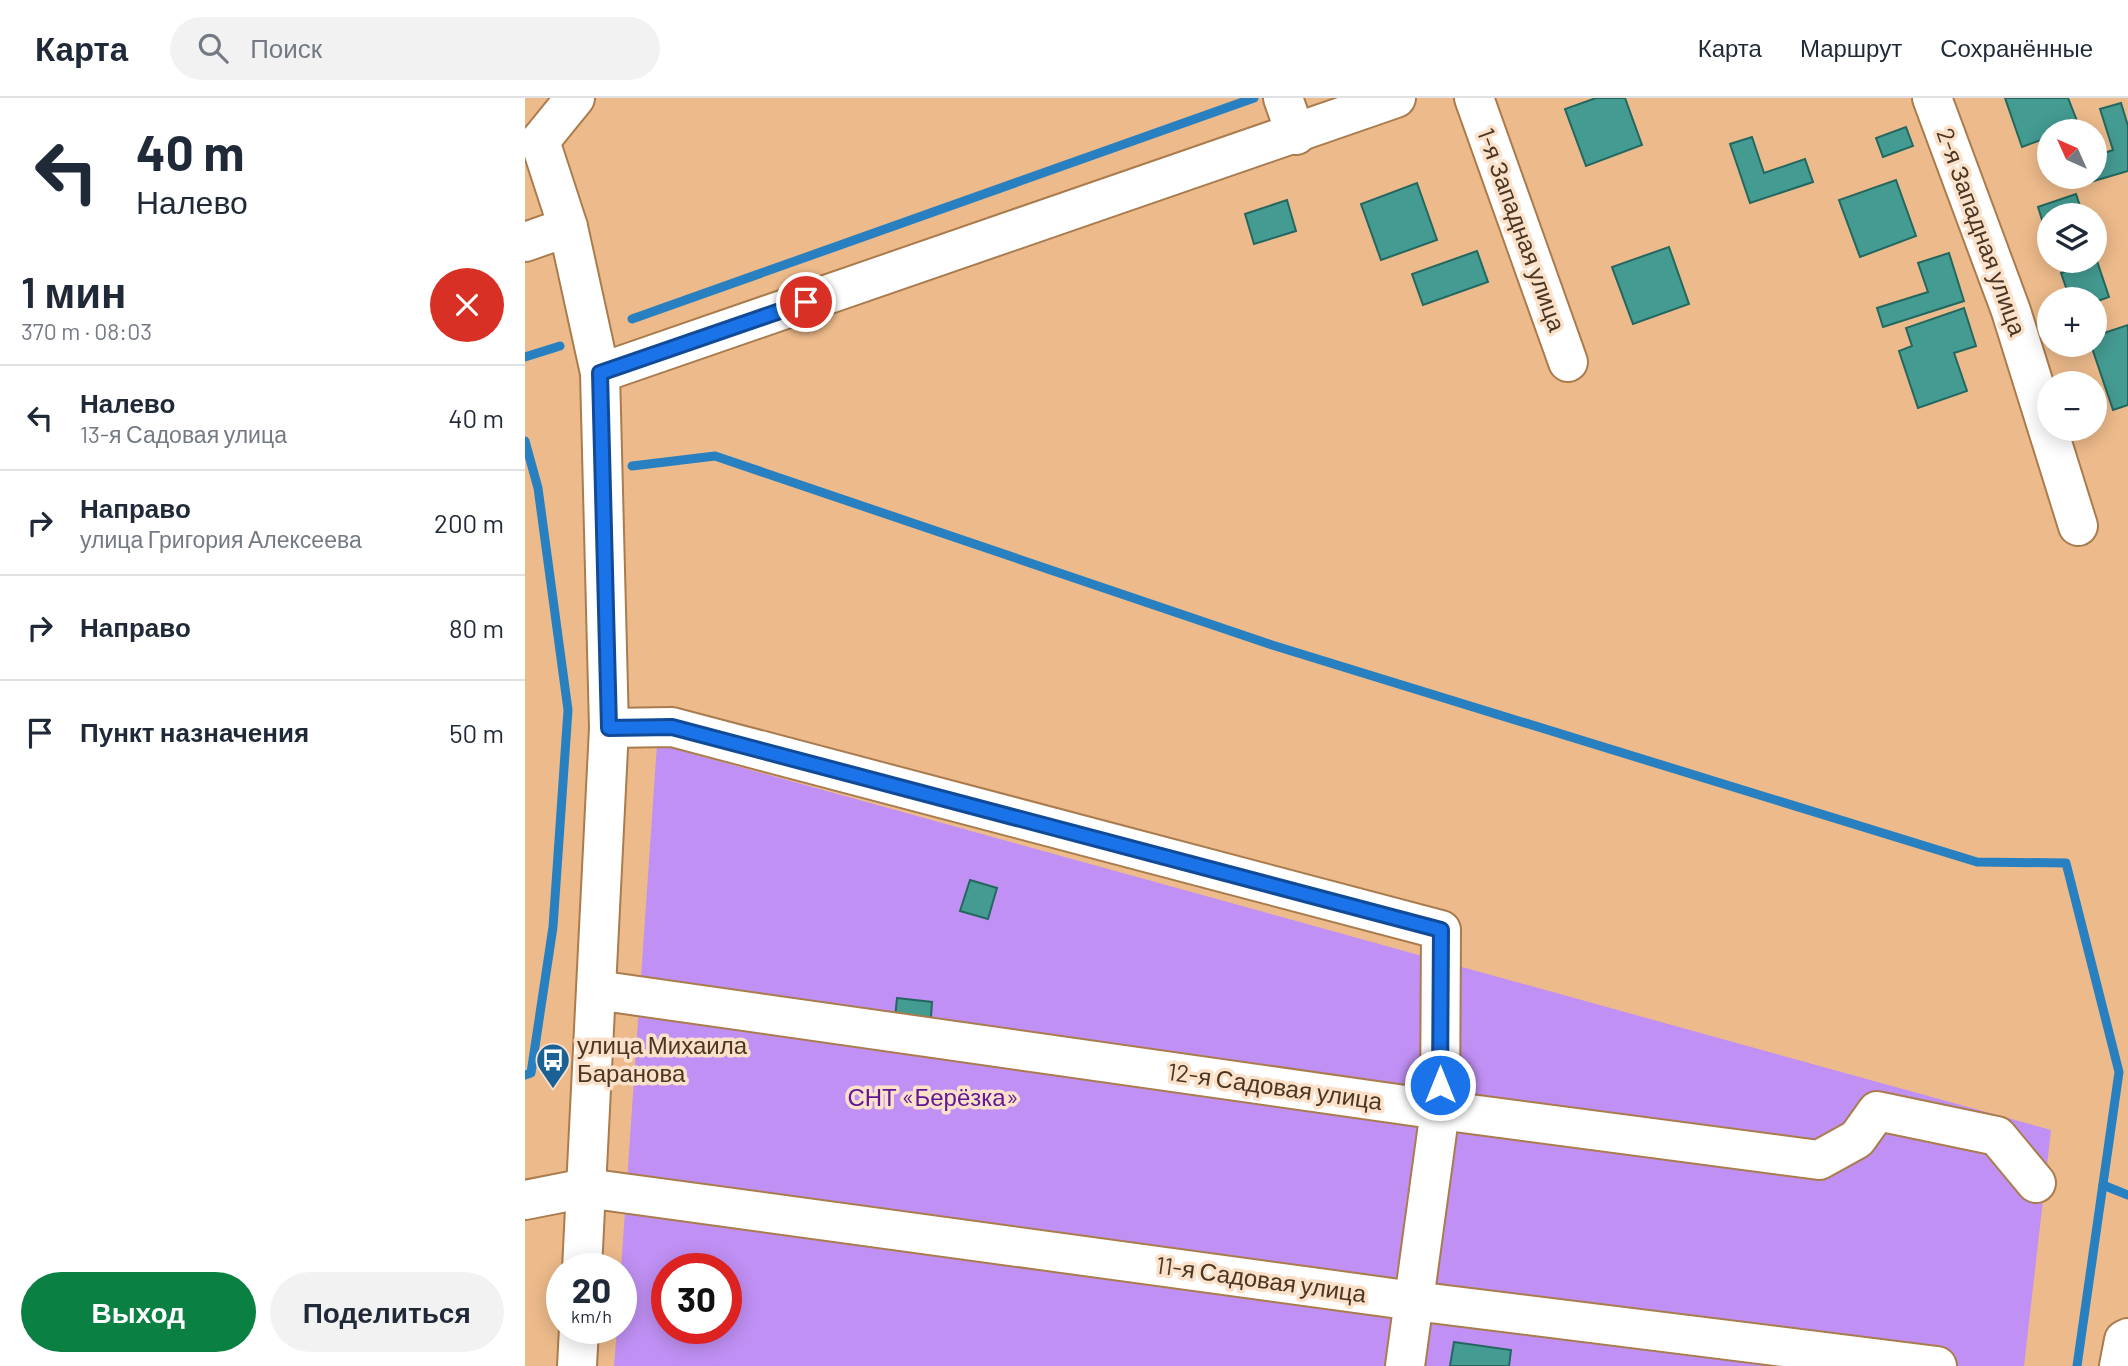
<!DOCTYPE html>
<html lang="ru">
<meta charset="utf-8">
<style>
:root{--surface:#fff;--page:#f2f2f3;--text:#1f2937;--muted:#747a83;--line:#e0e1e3;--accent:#0b8043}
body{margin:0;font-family:Barlow,sans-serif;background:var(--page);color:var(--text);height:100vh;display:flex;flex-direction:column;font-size:26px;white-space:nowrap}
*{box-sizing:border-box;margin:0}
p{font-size:23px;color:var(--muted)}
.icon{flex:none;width:38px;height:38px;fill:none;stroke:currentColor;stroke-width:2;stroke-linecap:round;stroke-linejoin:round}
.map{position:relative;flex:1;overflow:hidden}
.details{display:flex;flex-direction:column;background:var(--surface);width:525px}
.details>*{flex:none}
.guide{background:#fff;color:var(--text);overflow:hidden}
.needle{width:46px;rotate:315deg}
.fabs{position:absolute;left:1512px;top:21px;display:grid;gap:14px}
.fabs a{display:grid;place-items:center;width:70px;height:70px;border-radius:50%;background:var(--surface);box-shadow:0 4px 18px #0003;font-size:35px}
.speed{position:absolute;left:21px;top:1155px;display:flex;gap:14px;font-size:35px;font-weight:700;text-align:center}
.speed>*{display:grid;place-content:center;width:91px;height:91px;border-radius:50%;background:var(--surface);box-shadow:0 4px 18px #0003;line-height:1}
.speed small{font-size:18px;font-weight:400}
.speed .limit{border:10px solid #d22;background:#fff;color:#111}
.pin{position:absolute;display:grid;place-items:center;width:60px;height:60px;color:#fff;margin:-30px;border:4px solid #fff;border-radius:50%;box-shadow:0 2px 7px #0007}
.me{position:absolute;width:77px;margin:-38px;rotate:0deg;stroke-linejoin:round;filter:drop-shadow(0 0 5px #0008)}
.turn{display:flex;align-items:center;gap:24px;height:147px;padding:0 21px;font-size:32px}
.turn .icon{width:91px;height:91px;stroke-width:2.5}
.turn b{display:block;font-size:49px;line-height:60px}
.round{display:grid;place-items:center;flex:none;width:74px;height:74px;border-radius:37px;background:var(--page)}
.overview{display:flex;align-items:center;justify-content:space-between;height:119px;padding:0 21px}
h1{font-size:42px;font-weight:600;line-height:52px}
.action{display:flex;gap:14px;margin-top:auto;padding:14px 21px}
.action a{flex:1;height:80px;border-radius:42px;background:var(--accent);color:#fff;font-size:28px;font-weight:600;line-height:80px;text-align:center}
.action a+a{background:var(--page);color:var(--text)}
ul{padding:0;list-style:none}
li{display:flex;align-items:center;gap:21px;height:105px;padding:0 21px;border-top:2px solid var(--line)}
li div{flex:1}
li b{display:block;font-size:26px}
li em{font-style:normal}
header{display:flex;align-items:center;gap:42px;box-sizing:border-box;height:98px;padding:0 35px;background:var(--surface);border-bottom:2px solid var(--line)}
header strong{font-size:33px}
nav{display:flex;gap:38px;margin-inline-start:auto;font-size:24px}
.search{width:490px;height:63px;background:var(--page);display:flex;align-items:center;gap:18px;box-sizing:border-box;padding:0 24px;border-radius:38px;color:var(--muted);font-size:26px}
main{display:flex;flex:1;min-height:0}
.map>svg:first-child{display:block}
.green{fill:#c090f4;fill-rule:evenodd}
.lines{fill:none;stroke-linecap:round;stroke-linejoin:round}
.stream{stroke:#2980c0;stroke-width:9}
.building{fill:#449b91;stroke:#246760;stroke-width:2}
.minor-casing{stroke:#aa7c4d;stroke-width:42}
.minor{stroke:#fff;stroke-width:38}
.route-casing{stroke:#114b97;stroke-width:18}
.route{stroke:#1a73e8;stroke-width:12}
.labels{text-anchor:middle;stroke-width:7;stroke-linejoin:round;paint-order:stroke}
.street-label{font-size:24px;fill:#4a3622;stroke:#fbe1c9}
.poi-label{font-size:24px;fill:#4a3622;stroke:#fbe1c9;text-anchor:start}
.park-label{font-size:24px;fill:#611797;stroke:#fbe1c9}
</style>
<header>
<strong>Карта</strong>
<div class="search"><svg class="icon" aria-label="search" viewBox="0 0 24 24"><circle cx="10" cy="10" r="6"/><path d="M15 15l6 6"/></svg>Поиск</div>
<nav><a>Карта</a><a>Маршрут</a><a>Сохранённые</a></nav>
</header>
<main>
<section class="details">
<div class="guide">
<div class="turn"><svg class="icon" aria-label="left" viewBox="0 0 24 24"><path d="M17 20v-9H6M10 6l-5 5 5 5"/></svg><div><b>40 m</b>Налево</div></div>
</div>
<div class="overview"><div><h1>1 мин</h1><p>370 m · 08:03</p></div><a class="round" style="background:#d93025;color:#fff"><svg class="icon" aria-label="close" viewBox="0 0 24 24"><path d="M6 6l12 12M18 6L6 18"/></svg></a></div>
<ul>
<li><svg class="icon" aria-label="left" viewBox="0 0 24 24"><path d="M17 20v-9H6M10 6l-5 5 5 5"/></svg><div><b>Налево</b><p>13-я Садовая улица</p></div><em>40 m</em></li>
<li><svg class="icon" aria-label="right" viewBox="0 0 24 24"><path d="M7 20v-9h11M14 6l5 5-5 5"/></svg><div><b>Направо</b><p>улица Григория Алексеева</p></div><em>200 m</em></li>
<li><svg class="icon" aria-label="right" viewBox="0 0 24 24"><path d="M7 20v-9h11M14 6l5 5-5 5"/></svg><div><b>Направо</b></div><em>80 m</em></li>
<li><svg class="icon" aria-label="arrive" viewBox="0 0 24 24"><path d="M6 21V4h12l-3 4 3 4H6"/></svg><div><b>Пункт назначения</b></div><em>50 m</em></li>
</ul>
<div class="action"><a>Выход</a><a>Поделиться</a></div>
</section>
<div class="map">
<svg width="1603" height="1268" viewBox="0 0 1603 1268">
<rect width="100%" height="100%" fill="#edbb8b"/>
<path class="green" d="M132,646L1526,1032L1499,1268H89L92,1230H96V1171ZM142,1171H201V1230H142Z"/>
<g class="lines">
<g class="stream">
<path d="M107,221L729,0"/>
<path d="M0,259L35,248"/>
<path d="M0,343L13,390L43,612L28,829L6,975L0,977"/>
<path d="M107,368L190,358L747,547L1452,764L1541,765L1594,974L1552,1268"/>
<path d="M1578,1087L1603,1097"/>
</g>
</g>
<g class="building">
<path d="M1071,0H1100L1117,47L1061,68L1040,11Z"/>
<path d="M1480,0H1543L1554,28L1540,33H1524V39L1497,49Z"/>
<path d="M1596,5L1603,28V73L1562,85L1560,79H1570V58L1588,52L1575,11Z"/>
<path d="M1381,29L1388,48L1358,59L1351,40Z"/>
<path d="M1227,39L1239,75L1280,61L1288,84L1225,105L1205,46Z"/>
<path d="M1371,82L1391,138L1335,159L1314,102Z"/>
<path d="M892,85L912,142L856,162L836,106Z"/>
<path d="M1551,96L1558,117H1524V144L1513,109Z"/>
<path d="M762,102L771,133L729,146L720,116Z"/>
<path d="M1144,149L1164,206L1108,226L1087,169Z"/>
<path d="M952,153L963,184L898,207L887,176Z"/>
<path d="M1424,155L1439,203L1358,229L1352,210L1403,194L1393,165Z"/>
<path d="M1572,163L1584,199L1570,204V201H1545L1536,175Z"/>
<path d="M1439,210L1451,248L1429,255L1442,293L1393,310L1374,253L1387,248L1381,230Z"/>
<path d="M1603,227V307L1588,312L1566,247H1570V238Z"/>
<path d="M445,782L472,790L463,821L435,813Z"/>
<path d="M372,900L407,904L405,933L369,930Z"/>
<path d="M929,1244L986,1252L984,1268H925Z"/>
</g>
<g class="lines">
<g class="minor-casing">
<g id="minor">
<path d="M758,0L771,37"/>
<path d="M949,0L1043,264"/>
<path d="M1407,0L1486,213L1553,428"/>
<path d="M15,43L43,129L75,275L84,630L57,1171"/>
<path d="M15,43L50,0"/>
<path d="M0,144L43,129"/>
<path d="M75,275L871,0"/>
<path d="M84,630L147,629L916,832L915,1012L880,1268"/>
<path d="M71,892L915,1012L1294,1062L1332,1041L1352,1013L1472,1038L1511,1085"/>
<path d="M0,1102L61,1090L889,1203L1412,1268"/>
<path d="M52,1268L54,1230"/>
<path d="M1594,1268L1599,1242L1603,1240"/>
</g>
</g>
<use href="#minor" class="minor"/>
</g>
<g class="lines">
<g class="route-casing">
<path id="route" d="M281,204L75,275L84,630L147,629L916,832L915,987"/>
</g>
<use href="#route" class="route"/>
</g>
<defs>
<g id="bus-pin" transform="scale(1.75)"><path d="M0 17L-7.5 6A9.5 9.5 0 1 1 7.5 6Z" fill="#1a6296" stroke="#fbe1c9"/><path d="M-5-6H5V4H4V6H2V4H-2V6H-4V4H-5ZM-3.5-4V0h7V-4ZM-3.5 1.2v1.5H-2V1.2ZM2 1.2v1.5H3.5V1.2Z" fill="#fff"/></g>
</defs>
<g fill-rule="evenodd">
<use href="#bus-pin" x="28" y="962"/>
</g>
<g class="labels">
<g class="street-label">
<text transform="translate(996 132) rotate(70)" y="8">1-я Западная улица</text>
<text transform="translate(1456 134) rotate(70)" y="8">2-я Западная улица</text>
<text transform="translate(750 989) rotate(8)" y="8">12-я Садовая улица</text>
<text transform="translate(736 1182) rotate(8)" y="8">11-я Садовая улица</text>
</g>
<g class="poi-label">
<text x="52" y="956">улица Михаила<tspan x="52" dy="28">Баранова</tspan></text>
</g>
<g class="park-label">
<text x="408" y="1008">СНТ «Берёзка»</text>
</g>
</g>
</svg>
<div class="fabs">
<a><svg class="needle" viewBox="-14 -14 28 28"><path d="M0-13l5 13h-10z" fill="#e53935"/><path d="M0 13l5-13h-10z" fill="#747a83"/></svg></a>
<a><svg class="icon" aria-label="layers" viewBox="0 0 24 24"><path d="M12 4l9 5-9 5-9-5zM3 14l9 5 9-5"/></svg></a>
<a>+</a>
<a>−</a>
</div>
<div class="speed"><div>20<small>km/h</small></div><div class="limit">30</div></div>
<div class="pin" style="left:281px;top:204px;background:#d93025"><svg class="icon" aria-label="arrive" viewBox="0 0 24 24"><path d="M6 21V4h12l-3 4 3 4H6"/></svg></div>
<svg class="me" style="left:915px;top:987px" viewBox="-20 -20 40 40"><circle r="17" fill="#1a73e8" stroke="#fff" stroke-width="3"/><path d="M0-11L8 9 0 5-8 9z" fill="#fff"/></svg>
</div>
</main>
